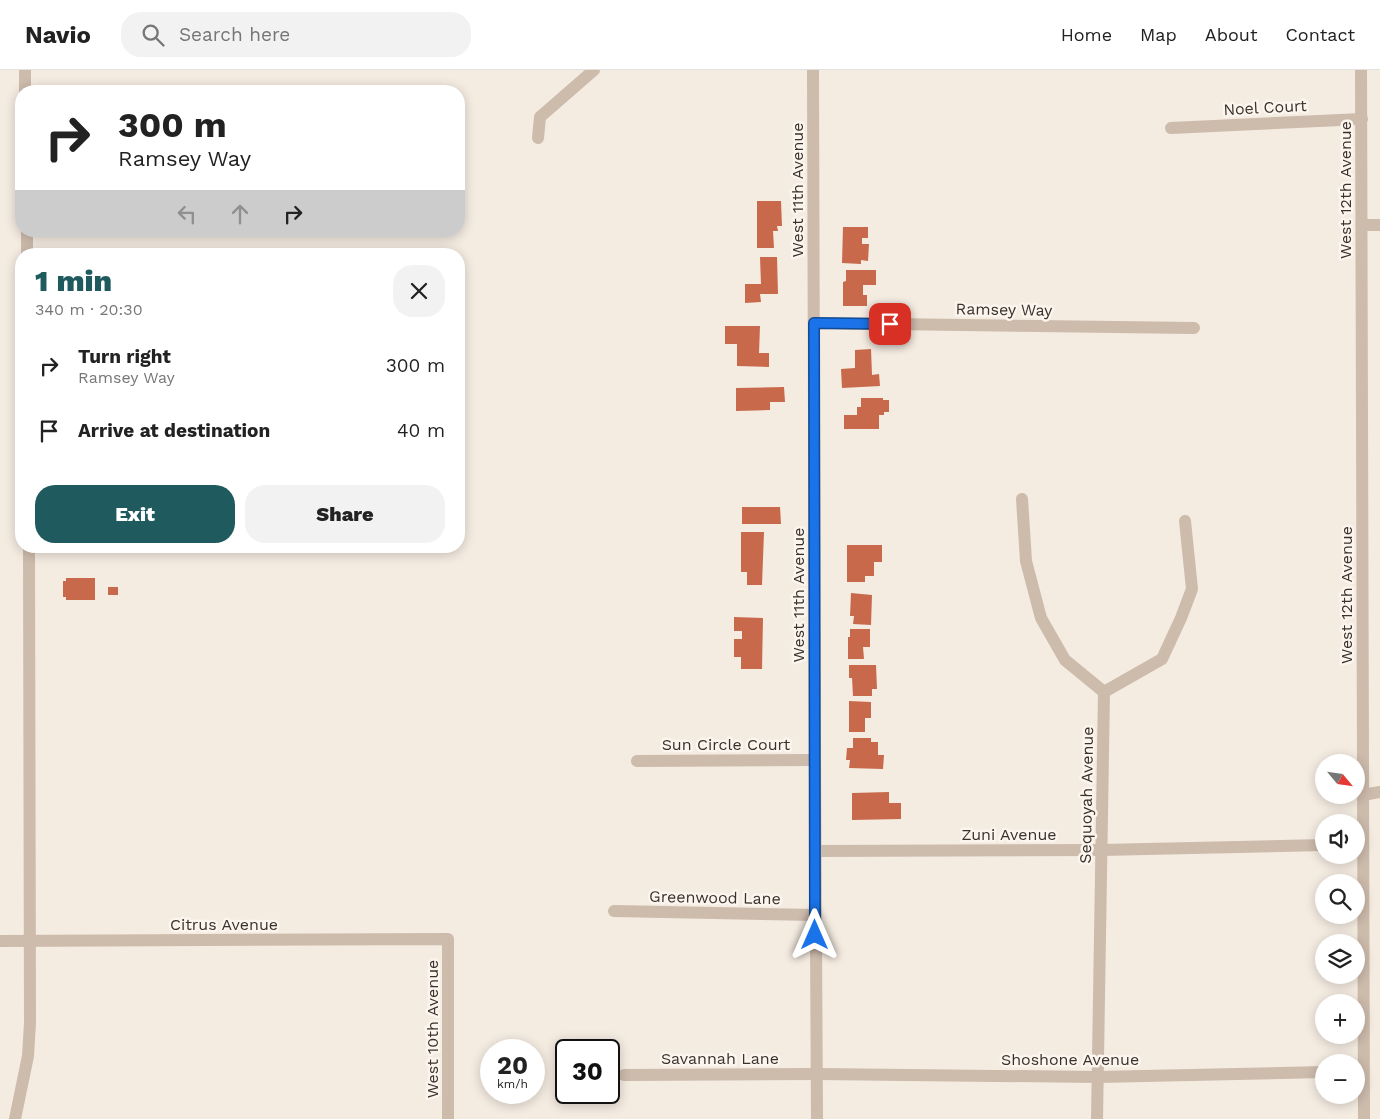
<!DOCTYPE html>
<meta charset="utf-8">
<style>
:root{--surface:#fff;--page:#f2f2f2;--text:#222;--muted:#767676;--line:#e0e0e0;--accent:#1f5a5e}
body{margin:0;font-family:"Work Sans",sans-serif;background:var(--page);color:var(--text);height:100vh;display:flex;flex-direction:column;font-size:19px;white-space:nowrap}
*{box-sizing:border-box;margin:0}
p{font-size:16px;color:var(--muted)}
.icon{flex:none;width:28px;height:28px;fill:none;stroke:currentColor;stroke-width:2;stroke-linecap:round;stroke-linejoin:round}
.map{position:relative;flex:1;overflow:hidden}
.side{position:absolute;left:15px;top:178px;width:450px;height:305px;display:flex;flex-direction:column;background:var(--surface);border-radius:20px;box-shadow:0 2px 12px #0003}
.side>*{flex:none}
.hud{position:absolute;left:15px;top:15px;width:450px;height:152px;border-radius:20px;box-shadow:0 2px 12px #0003;background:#fff;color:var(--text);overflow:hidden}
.needle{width:32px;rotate:119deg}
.tools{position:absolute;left:1315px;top:684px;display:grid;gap:10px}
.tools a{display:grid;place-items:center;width:50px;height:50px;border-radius:50%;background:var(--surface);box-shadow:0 2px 12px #0003;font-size:25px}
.speed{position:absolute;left:480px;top:969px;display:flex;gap:10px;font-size:25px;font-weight:700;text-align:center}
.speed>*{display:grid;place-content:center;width:65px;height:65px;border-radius:50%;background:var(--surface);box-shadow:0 2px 12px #0003;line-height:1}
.speed small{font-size:12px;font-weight:400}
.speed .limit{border:2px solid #111;border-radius:8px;background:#fff;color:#111}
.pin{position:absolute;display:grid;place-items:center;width:42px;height:42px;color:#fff;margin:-21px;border-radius:10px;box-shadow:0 2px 8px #0006}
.me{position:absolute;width:55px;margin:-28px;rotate:0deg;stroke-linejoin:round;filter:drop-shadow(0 0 4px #0008)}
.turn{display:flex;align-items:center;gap:18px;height:105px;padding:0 20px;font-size:22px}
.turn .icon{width:65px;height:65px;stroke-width:2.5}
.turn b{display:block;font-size:35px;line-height:42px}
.lanes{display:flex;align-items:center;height:48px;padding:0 20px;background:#0003;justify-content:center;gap:25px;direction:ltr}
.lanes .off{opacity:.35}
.round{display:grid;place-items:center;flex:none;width:52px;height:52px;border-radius:20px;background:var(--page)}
.headline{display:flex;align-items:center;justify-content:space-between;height:85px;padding:0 20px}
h1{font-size:30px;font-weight:800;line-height:38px;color:var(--accent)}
.button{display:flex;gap:10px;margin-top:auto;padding:10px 20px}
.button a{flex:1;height:58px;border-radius:20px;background:var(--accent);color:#fff;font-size:20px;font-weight:800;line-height:58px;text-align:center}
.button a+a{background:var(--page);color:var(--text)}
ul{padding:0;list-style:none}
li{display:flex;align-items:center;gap:15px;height:65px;padding:0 20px}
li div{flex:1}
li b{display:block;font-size:19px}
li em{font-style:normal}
header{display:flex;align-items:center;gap:30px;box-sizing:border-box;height:70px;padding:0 25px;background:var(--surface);border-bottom:1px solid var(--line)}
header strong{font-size:24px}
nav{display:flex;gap:28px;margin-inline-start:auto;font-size:18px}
.search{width:350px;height:45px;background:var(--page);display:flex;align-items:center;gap:12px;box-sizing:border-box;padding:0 18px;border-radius:20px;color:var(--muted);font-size:19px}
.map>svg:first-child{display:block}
.building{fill:#c8694b}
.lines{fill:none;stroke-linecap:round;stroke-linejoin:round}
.minor{stroke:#cdbbac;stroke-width:12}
.tertiary{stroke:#cdbbac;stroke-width:12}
.route-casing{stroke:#114b97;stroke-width:12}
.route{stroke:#1a73e8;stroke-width:9}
.labels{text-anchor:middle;stroke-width:5;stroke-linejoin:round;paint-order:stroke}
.street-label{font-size:16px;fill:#3b302b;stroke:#fbf5ee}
</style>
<header>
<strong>Navio</strong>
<div class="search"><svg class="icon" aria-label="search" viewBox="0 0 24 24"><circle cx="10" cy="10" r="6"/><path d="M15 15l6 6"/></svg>Search here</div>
<nav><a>Home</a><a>Map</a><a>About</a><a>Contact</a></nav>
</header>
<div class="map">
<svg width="1380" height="1049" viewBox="0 0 1380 1049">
<rect width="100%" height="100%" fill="#f4ebe1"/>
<g class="building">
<path d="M757,131H781L782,156H777L778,161H773L774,178H757Z"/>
<path d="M843,157H868V168H862V174H869L868,191L861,190V194L842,193Z"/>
<path d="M760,187H777L778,224H760L761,232L745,233V214H761Z"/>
<path d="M846,200H876V215H863V225H867V236H843V212L846,211Z"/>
<path d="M725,256H760L759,283H769V297L737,296V274H725Z"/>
<path d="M871,279L872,305L879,304L880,316L842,318L841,299L855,298V280Z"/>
<path d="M784,317L785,332H770V340L736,341V318Z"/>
<path d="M861,328H883V330H889V342H884V345H879V359H844V345H857V337H861Z"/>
<path d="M742,437H780L781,454H742Z"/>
<path d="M741,462H764L762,515H747V502H741Z"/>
<path d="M847,475H882V492H874V506H865V512H847Z"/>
<path d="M66,508H95V530H66V527H63V511H66Z"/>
<rect x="108" y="517" width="10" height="8"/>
<path d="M851,523L872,525L871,555L853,554L854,546H850Z"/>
<path d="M734,547L763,548L762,599H741V587H734V569H742V561H734Z"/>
<path d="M850,559H870V577H863L864,589H848V567H850Z"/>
<path d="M849,595H876L877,619H872V626H853L852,608H849Z"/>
<path d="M849,631L871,632V648H865V662H849Z"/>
<path d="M853,668H871V672H878V685H884L883,699L849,698L850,690H846L847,678H853Z"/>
<path d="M889,722V733H901V749L852,750V723Z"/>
</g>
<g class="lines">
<g class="minor">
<path d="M813,0L815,690L817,1049"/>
<path d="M1361,0L1364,1049"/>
<path d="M1171,58L1362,49"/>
<path d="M538,68L540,47L594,0"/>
<path d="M1362,155H1380"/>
<path d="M814,253L1194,258"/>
<path d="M1022,429L1026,491L1041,548L1065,590L1104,622L1097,1049"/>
<path d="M1104,622L1162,589L1181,548L1192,519L1185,451"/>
<path d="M637,691L815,690"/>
<path d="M1363,725L1380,722"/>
<path d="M815,781L1101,780L1324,775"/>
<path d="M614,841L815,845"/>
<path d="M0,871L448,869V1049"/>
<path d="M624,1005L817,1004L1098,1007L1324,1002"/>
</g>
<g class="tertiary">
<path d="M25,21V0"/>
<path d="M27,161V184"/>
<path d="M15,1049L28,986L30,953L29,476"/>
</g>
</g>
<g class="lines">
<g class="route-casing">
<path id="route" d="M815,865L814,253L890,254"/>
</g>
<use href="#route" class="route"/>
</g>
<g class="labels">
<g class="street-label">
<text transform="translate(1265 37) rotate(-3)" y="6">Noel Court</text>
<text transform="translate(797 120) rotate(-90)" y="6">West 11th Avenue</text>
<text transform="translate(1345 120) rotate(-90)" y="6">West 12th Avenue</text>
<text transform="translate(1004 239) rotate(1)" y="6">Ramsey Way</text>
<text transform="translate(798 525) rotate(-90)" y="6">West 11th Avenue</text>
<text transform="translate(1346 525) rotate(-90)" y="6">West 12th Avenue</text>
<text x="726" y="680">Sun Circle Court</text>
<text transform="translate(1086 725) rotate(-89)" y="6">Sequoyah Avenue</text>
<text x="1009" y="770">Zuni Avenue</text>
<text transform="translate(715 827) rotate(1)" y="6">Greenwood Lane</text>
<text x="224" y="860">Citrus Avenue</text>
<text transform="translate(432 959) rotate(-90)" y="6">West 10th Avenue</text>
<text x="720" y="994">Savannah Lane</text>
<text x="1070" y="995">Shoshone Avenue</text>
</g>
</g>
</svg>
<div class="tools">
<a><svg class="needle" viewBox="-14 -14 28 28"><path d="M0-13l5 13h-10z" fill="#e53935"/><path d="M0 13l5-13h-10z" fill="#767676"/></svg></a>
<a><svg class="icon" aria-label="sound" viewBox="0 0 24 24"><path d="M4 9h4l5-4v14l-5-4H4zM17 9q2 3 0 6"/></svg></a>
<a><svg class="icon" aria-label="search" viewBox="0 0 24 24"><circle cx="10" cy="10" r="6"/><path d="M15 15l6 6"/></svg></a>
<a><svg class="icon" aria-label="layers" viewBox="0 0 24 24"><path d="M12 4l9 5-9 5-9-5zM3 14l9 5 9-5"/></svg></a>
<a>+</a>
<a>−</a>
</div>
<div class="speed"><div>20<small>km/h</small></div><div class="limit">30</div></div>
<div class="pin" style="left:890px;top:254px;background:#d93025"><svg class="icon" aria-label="arrive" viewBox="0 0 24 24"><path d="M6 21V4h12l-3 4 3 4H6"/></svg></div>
<svg class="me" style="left:815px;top:865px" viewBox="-20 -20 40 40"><path d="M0-17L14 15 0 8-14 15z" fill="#1a73e8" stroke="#fff" stroke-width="4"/></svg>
<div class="hud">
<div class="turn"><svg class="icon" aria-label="right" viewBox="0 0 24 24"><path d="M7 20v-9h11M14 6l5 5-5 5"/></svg><div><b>300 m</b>Ramsey Way</div></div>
<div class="lanes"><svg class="icon off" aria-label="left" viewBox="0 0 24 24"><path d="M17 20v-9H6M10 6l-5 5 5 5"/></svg><svg class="icon off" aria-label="ahead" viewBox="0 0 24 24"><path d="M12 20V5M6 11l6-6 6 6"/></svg><svg class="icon" aria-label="right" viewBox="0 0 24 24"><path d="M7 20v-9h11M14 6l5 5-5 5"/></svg></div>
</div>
<section class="side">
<div class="headline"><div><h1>1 min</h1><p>340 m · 20:30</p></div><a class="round"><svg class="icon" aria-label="close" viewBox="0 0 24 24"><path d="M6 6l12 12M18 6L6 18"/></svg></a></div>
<ul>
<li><svg class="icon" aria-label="right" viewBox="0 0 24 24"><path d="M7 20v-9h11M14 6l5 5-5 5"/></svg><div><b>Turn right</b><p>Ramsey Way</p></div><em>300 m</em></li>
<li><svg class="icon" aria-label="arrive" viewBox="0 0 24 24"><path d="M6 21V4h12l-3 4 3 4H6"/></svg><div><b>Arrive at destination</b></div><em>40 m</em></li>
</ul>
<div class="button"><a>Exit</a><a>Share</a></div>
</section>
</div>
